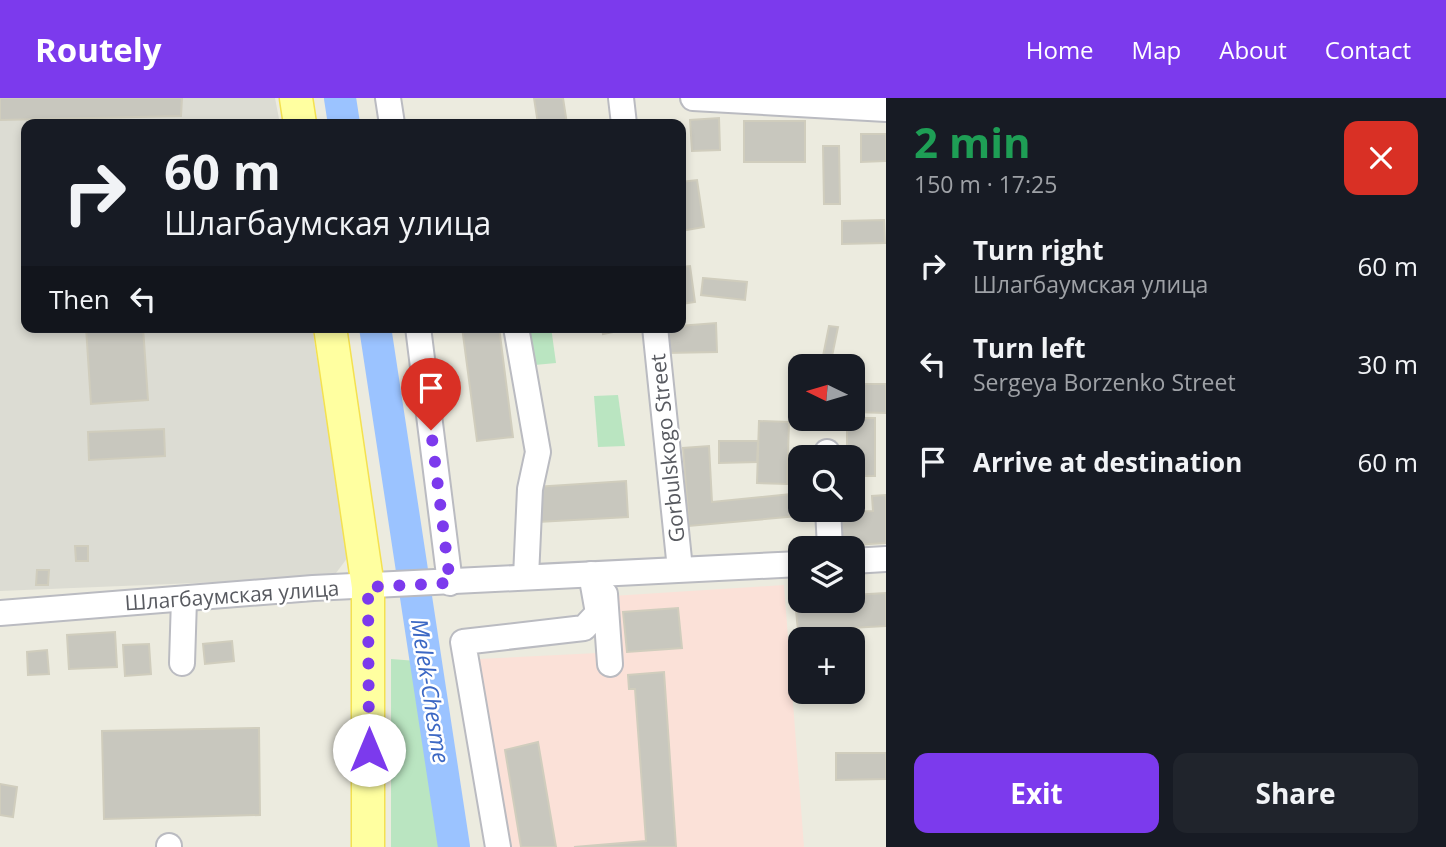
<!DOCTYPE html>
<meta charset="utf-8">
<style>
:root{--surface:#171b24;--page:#20242c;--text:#f1f3f6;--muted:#9ea1a6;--accent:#7c3aed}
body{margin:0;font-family:"Open Sans",sans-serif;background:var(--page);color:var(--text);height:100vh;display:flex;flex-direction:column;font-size:26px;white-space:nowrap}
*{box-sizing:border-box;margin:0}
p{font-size:23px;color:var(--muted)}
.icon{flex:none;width:38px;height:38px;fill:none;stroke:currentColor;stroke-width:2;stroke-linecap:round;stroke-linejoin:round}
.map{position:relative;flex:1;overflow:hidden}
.sheet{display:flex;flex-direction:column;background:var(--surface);width:560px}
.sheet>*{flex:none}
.hud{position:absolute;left:21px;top:21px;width:665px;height:214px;border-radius:14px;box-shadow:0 4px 10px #0003;background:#171b24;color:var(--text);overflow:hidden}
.needle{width:46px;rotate:275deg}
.fabs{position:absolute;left:788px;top:256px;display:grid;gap:14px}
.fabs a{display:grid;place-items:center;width:77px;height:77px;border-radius:14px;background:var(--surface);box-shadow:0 4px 10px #0003;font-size:35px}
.pin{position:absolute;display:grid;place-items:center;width:60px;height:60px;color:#fff;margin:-72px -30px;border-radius:50% 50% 50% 0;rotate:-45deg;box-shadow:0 0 7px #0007}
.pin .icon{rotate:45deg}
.me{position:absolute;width:77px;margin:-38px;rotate:0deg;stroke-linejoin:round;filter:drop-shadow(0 0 5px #0008)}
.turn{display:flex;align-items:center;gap:24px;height:147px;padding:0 28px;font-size:32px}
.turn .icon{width:91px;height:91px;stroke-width:2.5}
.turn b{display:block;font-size:49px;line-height:60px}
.then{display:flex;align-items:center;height:66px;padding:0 28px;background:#0003;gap:14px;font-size:26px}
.round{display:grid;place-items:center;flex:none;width:74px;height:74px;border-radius:14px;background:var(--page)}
.headline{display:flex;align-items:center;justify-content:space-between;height:119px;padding:0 28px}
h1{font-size:42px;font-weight:700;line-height:52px;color:#1e9e55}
.primary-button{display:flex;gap:14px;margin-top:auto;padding:14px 28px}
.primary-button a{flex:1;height:80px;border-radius:14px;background:var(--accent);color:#fff;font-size:28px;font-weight:700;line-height:80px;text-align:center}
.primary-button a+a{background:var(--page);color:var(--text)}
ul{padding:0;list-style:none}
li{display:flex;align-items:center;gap:21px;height:98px;padding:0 28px}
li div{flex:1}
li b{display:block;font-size:26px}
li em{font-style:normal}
header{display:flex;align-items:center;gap:42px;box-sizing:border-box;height:98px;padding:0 35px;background:var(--accent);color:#fff}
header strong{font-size:33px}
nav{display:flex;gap:38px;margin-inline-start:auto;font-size:24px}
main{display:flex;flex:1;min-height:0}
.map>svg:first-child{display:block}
.industrial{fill:#dcdcd3}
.medical{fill:#fbe1d8}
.green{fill:#bae5c1}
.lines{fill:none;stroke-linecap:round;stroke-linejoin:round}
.river{stroke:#9bc3ff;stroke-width:32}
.building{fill:#c8c7be;stroke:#d0cdbd;stroke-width:2}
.minor-casing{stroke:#babbc1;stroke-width:28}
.major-casing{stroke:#f4e150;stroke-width:35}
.minor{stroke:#fff;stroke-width:24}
.major{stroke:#ffffa0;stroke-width:32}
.route{stroke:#7c3aed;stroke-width:12;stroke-dasharray:0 21.6}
.labels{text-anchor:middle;stroke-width:5;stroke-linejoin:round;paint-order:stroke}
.street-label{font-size:21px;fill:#585a60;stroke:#fff}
.water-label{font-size:23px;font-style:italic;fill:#3c68c4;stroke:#fff}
</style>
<header>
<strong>Routely</strong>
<nav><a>Home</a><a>Map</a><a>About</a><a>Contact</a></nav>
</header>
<main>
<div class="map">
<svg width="886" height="749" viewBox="0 0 886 749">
<rect width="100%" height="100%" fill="#ecebdf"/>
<path class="industrial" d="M0,0H275L280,26H26V229H312L348,459L336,475L320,480L0,493Z"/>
<path class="medical" d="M784,487L804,749H493L458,562L618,554L612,498Z"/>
<g class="green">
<path d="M521,229H551L556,265L524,268Z"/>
<path d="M618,297L625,348L598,349L594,298Z"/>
<path d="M391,561L417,563L444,749H391Z"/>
</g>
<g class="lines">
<g class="river">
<path d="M340,0L344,26"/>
<path d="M375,229L454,749"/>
</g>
</g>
<g class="building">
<path d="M0,0H182L181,18L0,22Z"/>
<path d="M534,0H563L567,26H538Z"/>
<path d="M719,20L720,52L692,53L690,22Z"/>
<rect x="744" y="23" width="61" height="41"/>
<path d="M861,36H886V63L861,64Z"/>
<path d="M823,48H839L840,106H824Z"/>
<path d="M697,82L704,129L681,133V84Z"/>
<path d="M884,122L885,145L842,146V123Z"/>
<path d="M690,168L695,204L681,206V169Z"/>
<path d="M703,180L747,184L745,202L701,197Z"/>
<path d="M716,225L717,254L666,255V229Z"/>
<path d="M829,228L838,229L830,268H821Z"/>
<path d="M86,229H143L148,302L91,306Z"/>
<path d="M462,229H499L513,339L477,343Z"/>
<path d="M602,229H634V230L603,236Z"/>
<path d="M852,286H886V315L852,314Z"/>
<path d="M847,320H875V378H852V359H847Z"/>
<path d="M759,323L789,324L787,386L757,385Z"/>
<path d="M164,331L165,358L89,362L88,334Z"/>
<path d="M719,343H758L757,364L719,365Z"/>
<path d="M709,348L712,404L800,395V411H820V416L689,428L683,350Z"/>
<path d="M626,383L628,419L538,424L535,389Z"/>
<path d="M886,397V445L836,448L834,415L873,413L872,398Z"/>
<path d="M75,448H88V463H76Z"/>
<path d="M37,472H49L48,487H36Z"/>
<path d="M886,495V528L798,533L795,501L852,502V497Z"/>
<path d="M678,510L682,550L627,554L623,514Z"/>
<path d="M115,534L117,569L69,571L67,537Z"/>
<path d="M232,543L234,563L205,566L203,546Z"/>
<path d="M149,546L151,576L125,578L123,547Z"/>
<path d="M47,552L49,576L28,577L27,554Z"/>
<path d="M664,574L676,749H574L646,743L635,591H629L628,577Z"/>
<path d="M259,630L260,717L104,721L102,633Z"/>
<path d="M538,644L556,749H521L505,652Z"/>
<path d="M836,655H886V681L836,682Z"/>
<path d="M0,686L17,689L13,719L0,717Z"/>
</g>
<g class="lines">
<g class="minor-casing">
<g id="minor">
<path d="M388,0L392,26"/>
<path d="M621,0L624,26"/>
<path d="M693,0L886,11"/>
<path d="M418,229L450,485"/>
<path d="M516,229L538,354L530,391L526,479"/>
<path d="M655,229L680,471"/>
<path d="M827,354V359"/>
<path d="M828,411L830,450"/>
<path d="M852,463L886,461"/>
<path d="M605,496L610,566"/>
<path d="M0,515L313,490L800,466"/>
<path d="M182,565L184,501"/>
<path d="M169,749V748"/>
<path d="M498,749L463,544L584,530L598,515L591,476"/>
</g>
</g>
<g class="major-casing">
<g id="major">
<path d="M296,0L300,26"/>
<path d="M330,229L368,489V749"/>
</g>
</g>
<use href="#minor" class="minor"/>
<use href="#major" class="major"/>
</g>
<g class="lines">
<path class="route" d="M369,652L368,489L450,485L431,332"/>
</g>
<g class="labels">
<g class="street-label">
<text transform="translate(668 350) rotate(-96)" y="7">Gorbulskogo Street</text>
<text transform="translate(232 498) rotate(-4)" y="7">Шлагбаумская улица</text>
</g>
<g class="water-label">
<text transform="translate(430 593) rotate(81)" y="8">Melek-Chesme</text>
</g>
</g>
</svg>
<div class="fabs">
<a><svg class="needle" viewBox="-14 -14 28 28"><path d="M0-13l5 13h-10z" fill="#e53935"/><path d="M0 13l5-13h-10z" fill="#9ea1a6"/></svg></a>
<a><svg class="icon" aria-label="search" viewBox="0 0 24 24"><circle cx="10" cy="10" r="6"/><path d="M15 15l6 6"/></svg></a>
<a><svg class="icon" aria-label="layers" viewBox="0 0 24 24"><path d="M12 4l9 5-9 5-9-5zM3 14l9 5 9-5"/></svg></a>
<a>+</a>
</div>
<div class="pin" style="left:431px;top:332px;background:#d93025"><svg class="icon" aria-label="arrive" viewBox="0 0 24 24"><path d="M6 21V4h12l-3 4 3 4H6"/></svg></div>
<svg class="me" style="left:369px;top:652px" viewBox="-20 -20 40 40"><circle r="19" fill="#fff"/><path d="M0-13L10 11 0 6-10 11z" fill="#7c3aed"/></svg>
<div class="hud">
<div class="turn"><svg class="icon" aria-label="right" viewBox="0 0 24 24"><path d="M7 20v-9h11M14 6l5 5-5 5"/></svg><div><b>60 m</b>Шлагбаумская улица</div></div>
<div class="then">Then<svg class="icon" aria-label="left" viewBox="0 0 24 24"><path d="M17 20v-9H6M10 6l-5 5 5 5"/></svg></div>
</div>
</div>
<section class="sheet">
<div class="headline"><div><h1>2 min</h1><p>150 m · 17:25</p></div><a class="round" style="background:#d93025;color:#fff"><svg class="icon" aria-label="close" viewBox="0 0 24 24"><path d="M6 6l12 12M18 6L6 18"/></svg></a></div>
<ul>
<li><svg class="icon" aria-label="right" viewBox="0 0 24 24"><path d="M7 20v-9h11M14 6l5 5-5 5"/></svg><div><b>Turn right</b><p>Шлагбаумская улица</p></div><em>60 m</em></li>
<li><svg class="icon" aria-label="left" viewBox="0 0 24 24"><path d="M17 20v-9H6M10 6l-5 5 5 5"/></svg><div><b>Turn left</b><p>Sergeya Borzenko Street</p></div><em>30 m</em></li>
<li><svg class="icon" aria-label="arrive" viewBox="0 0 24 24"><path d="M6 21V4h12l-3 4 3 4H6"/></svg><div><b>Arrive at destination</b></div><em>60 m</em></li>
</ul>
<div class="primary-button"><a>Exit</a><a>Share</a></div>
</section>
</main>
